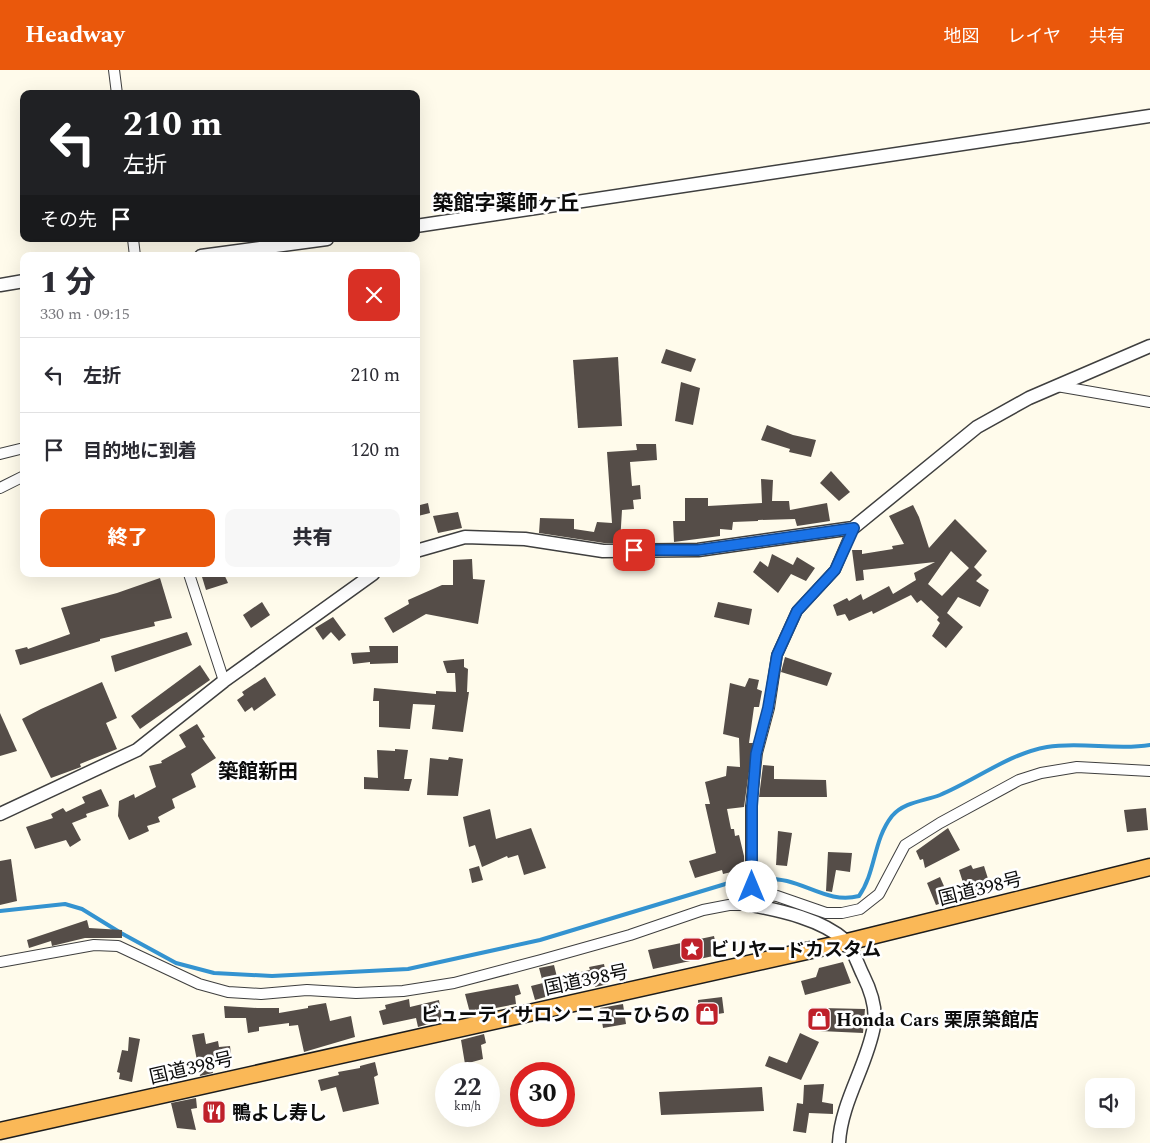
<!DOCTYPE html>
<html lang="ja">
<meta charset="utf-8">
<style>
:root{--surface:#fff;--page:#f7f7f7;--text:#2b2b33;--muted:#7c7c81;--line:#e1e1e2;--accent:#ea580c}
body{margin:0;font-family:Spectral,"Noto Sans JP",serif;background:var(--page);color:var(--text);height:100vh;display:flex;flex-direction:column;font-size:19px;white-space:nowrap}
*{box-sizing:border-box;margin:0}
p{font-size:16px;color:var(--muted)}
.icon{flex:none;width:28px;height:28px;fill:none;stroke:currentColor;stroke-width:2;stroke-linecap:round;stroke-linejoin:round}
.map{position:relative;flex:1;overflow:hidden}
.side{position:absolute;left:20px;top:182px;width:400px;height:325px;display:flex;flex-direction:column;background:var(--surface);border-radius:10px;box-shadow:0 5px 20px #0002}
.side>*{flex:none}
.banner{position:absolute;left:20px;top:20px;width:400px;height:152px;border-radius:10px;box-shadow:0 5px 20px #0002;background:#202124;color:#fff;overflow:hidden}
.fabs{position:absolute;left:1085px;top:1008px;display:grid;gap:10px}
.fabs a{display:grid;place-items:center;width:50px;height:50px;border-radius:10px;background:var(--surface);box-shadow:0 5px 20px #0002;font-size:25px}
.speed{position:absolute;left:435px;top:992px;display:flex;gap:10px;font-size:25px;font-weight:700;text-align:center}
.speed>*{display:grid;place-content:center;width:65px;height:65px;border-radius:50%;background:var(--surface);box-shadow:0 5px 20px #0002;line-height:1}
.speed small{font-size:12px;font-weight:400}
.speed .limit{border:8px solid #d22;background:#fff;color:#111}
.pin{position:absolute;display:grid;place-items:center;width:42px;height:42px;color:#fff;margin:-21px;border-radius:10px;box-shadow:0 2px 8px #0006}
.me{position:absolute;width:55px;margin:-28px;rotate:0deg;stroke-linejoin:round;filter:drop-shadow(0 0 4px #0008)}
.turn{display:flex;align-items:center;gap:18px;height:105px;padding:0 20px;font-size:22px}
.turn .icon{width:65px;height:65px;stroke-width:2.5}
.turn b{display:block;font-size:35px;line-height:42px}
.then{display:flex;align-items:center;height:48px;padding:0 20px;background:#0003;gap:10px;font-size:19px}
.round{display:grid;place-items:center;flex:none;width:52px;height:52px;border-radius:10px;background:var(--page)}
.overview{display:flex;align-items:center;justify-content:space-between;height:85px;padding:0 20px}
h1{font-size:30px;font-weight:800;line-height:38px}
.button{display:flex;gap:10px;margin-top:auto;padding:10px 20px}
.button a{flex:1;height:58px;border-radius:10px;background:var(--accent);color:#fff;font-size:20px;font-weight:800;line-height:58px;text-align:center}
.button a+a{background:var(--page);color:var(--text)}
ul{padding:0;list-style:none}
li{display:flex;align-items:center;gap:15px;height:75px;padding:0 20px;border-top:1px solid var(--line)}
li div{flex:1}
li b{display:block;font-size:19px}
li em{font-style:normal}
header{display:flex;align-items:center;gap:30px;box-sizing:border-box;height:70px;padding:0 25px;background:var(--accent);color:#fff}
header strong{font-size:24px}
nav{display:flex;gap:28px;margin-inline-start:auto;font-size:18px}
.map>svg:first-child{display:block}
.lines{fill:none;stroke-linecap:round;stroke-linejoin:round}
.stream{stroke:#3493d0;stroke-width:4}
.building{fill:#554d48;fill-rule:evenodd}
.minor-casing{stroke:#3f3f3f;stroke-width:12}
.tertiary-casing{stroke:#3f3f3f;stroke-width:15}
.trunk-casing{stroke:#1d1d1d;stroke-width:19}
.minor{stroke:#fff;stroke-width:10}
.tertiary{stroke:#fff;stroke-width:12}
.trunk{stroke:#fab857;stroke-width:16}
.route-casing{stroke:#114b97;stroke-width:12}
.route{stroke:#1a73e8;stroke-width:9}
.labels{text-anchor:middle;stroke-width:5;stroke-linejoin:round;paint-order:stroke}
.street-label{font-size:19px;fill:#0c0c0c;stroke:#fff}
.poi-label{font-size:19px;font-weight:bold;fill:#0c0c0c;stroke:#fff;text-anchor:start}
.neighbourhood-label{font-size:20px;font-weight:bold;fill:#0c0c0c;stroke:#fff}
.quarter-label{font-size:21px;font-weight:bold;fill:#0c0c0c;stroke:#fff}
</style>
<header>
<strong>Headway</strong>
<nav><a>地図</a><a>レイヤ</a><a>共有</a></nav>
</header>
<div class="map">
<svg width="1150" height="1073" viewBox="0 0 1150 1073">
<rect width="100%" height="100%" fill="#fffbeb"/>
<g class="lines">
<path class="stream" d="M0,841L65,834L82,839L121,863L176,893L214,903L272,906L408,899L540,870L732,812C751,809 769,807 787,811C812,817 832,833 859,826C876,802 873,770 892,746C904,732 924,731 940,725C976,710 1008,684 1047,677C1081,671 1116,681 1150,675"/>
</g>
<g class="building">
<path d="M666,279L696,289L691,302L661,293Z"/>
<path d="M618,287L622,356L578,358L573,290Z"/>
<path d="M681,312L700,318L693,355L675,351Z"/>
<path d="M767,355L793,365L816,370L811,387L789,382L790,379L761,370Z"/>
<path d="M636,374H656L657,390L630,392L632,416L640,415L641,429L633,430L634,439L622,440L620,473H604L539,463L540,448L574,449V459L594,462L597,452L612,453L607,382L637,380Z"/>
<path d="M831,401L850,422L839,431L820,413Z"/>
<path d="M761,409L773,410L772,431H789L790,440L827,433L830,451L797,456L795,449L758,450V451L733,452L732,460L720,459V466L674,472L673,451H685V428H708V436L762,433Z"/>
<path d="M428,433L430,443L418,446L416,436Z"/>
<path d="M913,435L919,447L929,478L955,449L987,481L974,497L982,505L976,511L989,520L980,537L958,527L947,543L963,557L946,578L932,566L940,553L937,550L939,547L921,530L917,533L911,525L873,544L872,541L849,551L845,544L837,546L833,535L847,528L849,531L861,524L863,530L889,516L893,524L916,510L914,503L935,492L863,500L864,510L856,511L852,480H862V484L893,479L892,476L904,474L889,446ZM951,481L969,498L942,526L928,514Z"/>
<path d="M458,442L462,458L438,463L433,446Z"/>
<path d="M772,484L793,495L797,487L815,498L806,511L791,504L778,523L753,502L760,491L768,497Z"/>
<path d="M472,489L473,509L485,510L478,554L426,544L393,563L384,548L409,534L408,530L442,515H453V490Z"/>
<path d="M210,504H224L228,513L206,520L202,507Z"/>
<path d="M160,508L172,548L154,552L155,556L100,569V571L20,595L15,580L27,577L28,579L70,564L61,538L117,523Z"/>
<path d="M262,532L270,545L251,558L243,545Z"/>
<path d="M718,532L752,539L749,555L714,547Z"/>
<path d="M333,547L346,565L339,571L331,562L323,570L315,558Z"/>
<path d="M187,562L192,575L115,602L111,586Z"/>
<path d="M369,576H398V593L370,594V592L353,594L351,583L370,582Z"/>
<path d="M785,587L832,603L827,616L781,602Z"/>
<path d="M464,589V597L468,599L467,622H469L463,662L432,659L435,635L413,634L410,659L379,657V631H373L374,618L436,624V621L456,622L455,603H447L443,591Z"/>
<path d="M200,595L210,610L140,659L131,646Z"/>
<path d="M265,607L276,625L254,641L252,637L245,642L237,630L244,625L242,622Z"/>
<path d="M749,608L759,610L757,619L762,621L759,637H754L749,673H753L744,737L727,739L731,759H734L735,766L739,765L744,786V799L723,804L722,800L695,808L689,791L716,783L705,734H710L705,712L726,706L727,696L740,697L739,668L723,664L730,613L745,617Z"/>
<path d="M102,612L117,648L106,653L117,679L80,694L81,697L51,708L22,649L41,639Z"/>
<path d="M0,643L17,681L0,686Z"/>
<path d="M197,654L205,667L202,668L216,688L191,704L196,717L172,729L175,738L158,747L160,752L147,756L149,761L129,770L118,746L119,731L134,724L135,728L156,717L149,696L162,693L161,691L186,677L179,665Z"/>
<path d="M395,679L408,680L404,709H412L409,721L364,719V707L378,708L377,680L395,681Z"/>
<path d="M449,687L463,689L458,726L427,725L430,688L448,690Z"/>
<path d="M763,695L774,696V709L826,710L827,727H759Z"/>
<path d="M101,719L109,736L86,744L87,747L72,753L81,770L70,777L66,770L35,779L26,757L53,748L51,744L63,738L66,742L85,733L82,727Z"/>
<path d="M1146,738L1148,760L1127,762L1124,740Z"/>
<path d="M490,739L496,769L531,758L546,798L524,805L518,785L508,788L507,786L482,797L475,775L469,777L463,747Z"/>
<path d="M948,758L960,780L925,798L923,789L920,790L916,781Z"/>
<path d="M778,761L792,763L787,796L776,795Z"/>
<path d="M828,782L852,783L850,802L836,800L832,822L826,821Z"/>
<path d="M11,789L17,831L0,835V791Z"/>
<path d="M971,795L973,799L984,796L991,818L967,825L959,800Z"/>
<path d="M479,796L483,810L472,813L469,799Z"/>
<path d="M940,807L950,830L936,835L927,813Z"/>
<path d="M87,850L89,858L122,860V868H85L52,876L51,871L29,878L27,870Z"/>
<path d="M714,866L718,885L653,899L648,880Z"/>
<path d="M843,892L851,913L805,925L801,911L816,907L819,898Z"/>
<path d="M604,894L608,914L595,917L594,913L535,930L531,916L543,913L539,898L554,895L557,907L590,900L589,897Z"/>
<path d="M518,914L521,924L515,926L516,934L470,943L465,924Z"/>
<path d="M722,927L724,943L699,947L698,930Z"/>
<path d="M409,929L410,937L439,930L442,950L418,957L416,948L383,955L379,941L386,939L385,935Z"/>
<path d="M326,933L330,951L351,946L355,967L304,982L298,955L289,956V953L259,957V961L248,963L246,948H225L224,936L257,938H279V943L308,938V936Z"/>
<path d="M623,934L626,954L603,958L600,938Z"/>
<path d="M821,938L865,939L863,963L820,961Z"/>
<path d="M204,963L206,974L218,971L219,977L230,976L232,993L211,996L213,1003L200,1006L192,965Z"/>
<path d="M800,963L819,972L801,1010L765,996L769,986L787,993Z"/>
<path d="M484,964L486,973L481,975L483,989L465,994L461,970Z"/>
<path d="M129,967L140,969L132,1012L119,1009L120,1003L117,1002L122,980L128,981Z"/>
<path d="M375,992L378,1005L374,1007L379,1034L343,1042L336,1017L321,1021L318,1010L339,1005L338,1002L360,998V996Z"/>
<path d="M824,1014L822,1032L833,1034V1044L809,1043L806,1063L793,1061L797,1033L803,1034L804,1015Z"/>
<path d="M762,1017L764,1041L661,1045L659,1022Z"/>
<path d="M196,1028L197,1038L191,1039L196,1060L177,1058L171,1033Z"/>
</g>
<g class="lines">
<g class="minor-casing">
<g id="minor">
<path d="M114,0L117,24"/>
<path d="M133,169L135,186"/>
<path d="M1057,316L1150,332"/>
<path d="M0,384L24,378"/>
<path d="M0,418L24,406"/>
<path d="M189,504L224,611"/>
<path d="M752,822L777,826L826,843H842L860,839L879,824L905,775L940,753L1019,710L1041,703L1077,697L1150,701"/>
<path d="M0,892L94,875L118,876L199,914L228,922L261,924L307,920L356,923L403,921L454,913L541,890L630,865L703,840L729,835H751V736L757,683L769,638L777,585L797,541L835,500L853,458"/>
</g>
</g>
<g class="tertiary-casing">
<g id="tertiary">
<path d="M416,156L1150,46"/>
<path d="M201,186L327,169"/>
<path d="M0,215L24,211"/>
<path d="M416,481L465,467L525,469L603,481L698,480L853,458L977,357L1029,328L1150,276"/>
<path d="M0,744L137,680L224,611L373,504"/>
<path d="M751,835C782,841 821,849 846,871C853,879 858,895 863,905C871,921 877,938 874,956C867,996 841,1032 839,1073"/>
</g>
</g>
<g class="trunk-casing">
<path id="trunk" d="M0,1061L847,872L1150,797"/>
</g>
<use href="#minor" class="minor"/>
<use href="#tertiary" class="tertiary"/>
<use href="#trunk" class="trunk"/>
</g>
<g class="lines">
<g class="route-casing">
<path id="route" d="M634,480H698L854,458L835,500L797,541L777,585L768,638L756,684L752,736V817"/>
</g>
<use href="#route" class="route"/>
</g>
<defs>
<g id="sight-square" transform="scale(1.25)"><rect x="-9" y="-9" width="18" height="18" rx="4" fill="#bf212a" stroke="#fff"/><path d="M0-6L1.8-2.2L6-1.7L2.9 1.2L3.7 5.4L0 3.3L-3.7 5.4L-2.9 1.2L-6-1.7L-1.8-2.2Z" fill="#fff"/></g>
<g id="shop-square" transform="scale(1.25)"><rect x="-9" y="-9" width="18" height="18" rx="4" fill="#bf212a" stroke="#fff"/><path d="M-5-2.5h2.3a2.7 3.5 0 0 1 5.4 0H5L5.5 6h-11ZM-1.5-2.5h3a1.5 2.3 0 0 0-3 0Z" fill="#fff"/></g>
<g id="restaurant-square" transform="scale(1.25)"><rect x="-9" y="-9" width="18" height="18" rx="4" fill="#bf212a" stroke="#fff"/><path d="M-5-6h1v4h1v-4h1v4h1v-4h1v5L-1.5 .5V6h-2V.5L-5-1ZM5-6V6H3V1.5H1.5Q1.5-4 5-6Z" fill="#fff"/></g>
</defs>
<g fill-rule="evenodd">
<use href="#sight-square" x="692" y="879"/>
<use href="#shop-square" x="707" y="944"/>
<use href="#shop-square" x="819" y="949"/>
<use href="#restaurant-square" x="214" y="1042"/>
</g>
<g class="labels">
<g class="street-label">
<text transform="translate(980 818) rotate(-14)" y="7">国道398号</text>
<text transform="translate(586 909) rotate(-12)" y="7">国道398号</text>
<text transform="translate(191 997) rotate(-13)" y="7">国道398号</text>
</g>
<g class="poi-label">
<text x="710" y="886">ビリヤードカスタム</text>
<text x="690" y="951" text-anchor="end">ビューティサロン ニューひらの</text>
<text x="836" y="956">Honda Cars 栗原築館店</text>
<text x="232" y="1049">鴨よし寿し</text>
</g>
<g class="neighbourhood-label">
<text x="258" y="708">築館新田</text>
</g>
<g class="quarter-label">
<text x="506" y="140">築館字薬師ヶ丘</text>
</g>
</g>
</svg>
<div class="fabs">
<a><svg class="icon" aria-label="sound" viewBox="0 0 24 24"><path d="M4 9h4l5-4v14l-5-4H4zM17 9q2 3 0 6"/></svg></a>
</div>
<div class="speed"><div>22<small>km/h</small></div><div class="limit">30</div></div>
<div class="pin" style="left:634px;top:480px;background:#d93025"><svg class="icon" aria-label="arrive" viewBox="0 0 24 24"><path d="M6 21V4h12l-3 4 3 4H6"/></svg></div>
<svg class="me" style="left:752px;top:817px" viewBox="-20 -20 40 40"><circle r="19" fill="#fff"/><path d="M0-13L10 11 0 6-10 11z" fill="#1a73e8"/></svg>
<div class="banner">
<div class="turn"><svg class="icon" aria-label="left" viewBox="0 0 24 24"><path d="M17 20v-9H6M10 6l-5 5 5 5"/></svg><div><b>210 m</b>左折</div></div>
<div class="then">その先<svg class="icon" aria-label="arrive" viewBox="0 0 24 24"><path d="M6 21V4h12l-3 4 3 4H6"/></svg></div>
</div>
<section class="side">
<div class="overview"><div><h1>1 分</h1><p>330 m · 09:15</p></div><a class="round" style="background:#d93025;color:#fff"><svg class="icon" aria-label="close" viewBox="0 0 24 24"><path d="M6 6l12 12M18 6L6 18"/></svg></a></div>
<ul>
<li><svg class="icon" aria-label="left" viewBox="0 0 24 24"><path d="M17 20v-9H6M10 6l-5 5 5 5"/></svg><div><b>左折</b></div><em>210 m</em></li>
<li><svg class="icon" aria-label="arrive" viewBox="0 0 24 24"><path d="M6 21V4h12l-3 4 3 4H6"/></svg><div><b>目的地に到着</b></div><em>120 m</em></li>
</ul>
<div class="button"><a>終了</a><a>共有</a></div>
</section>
</div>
